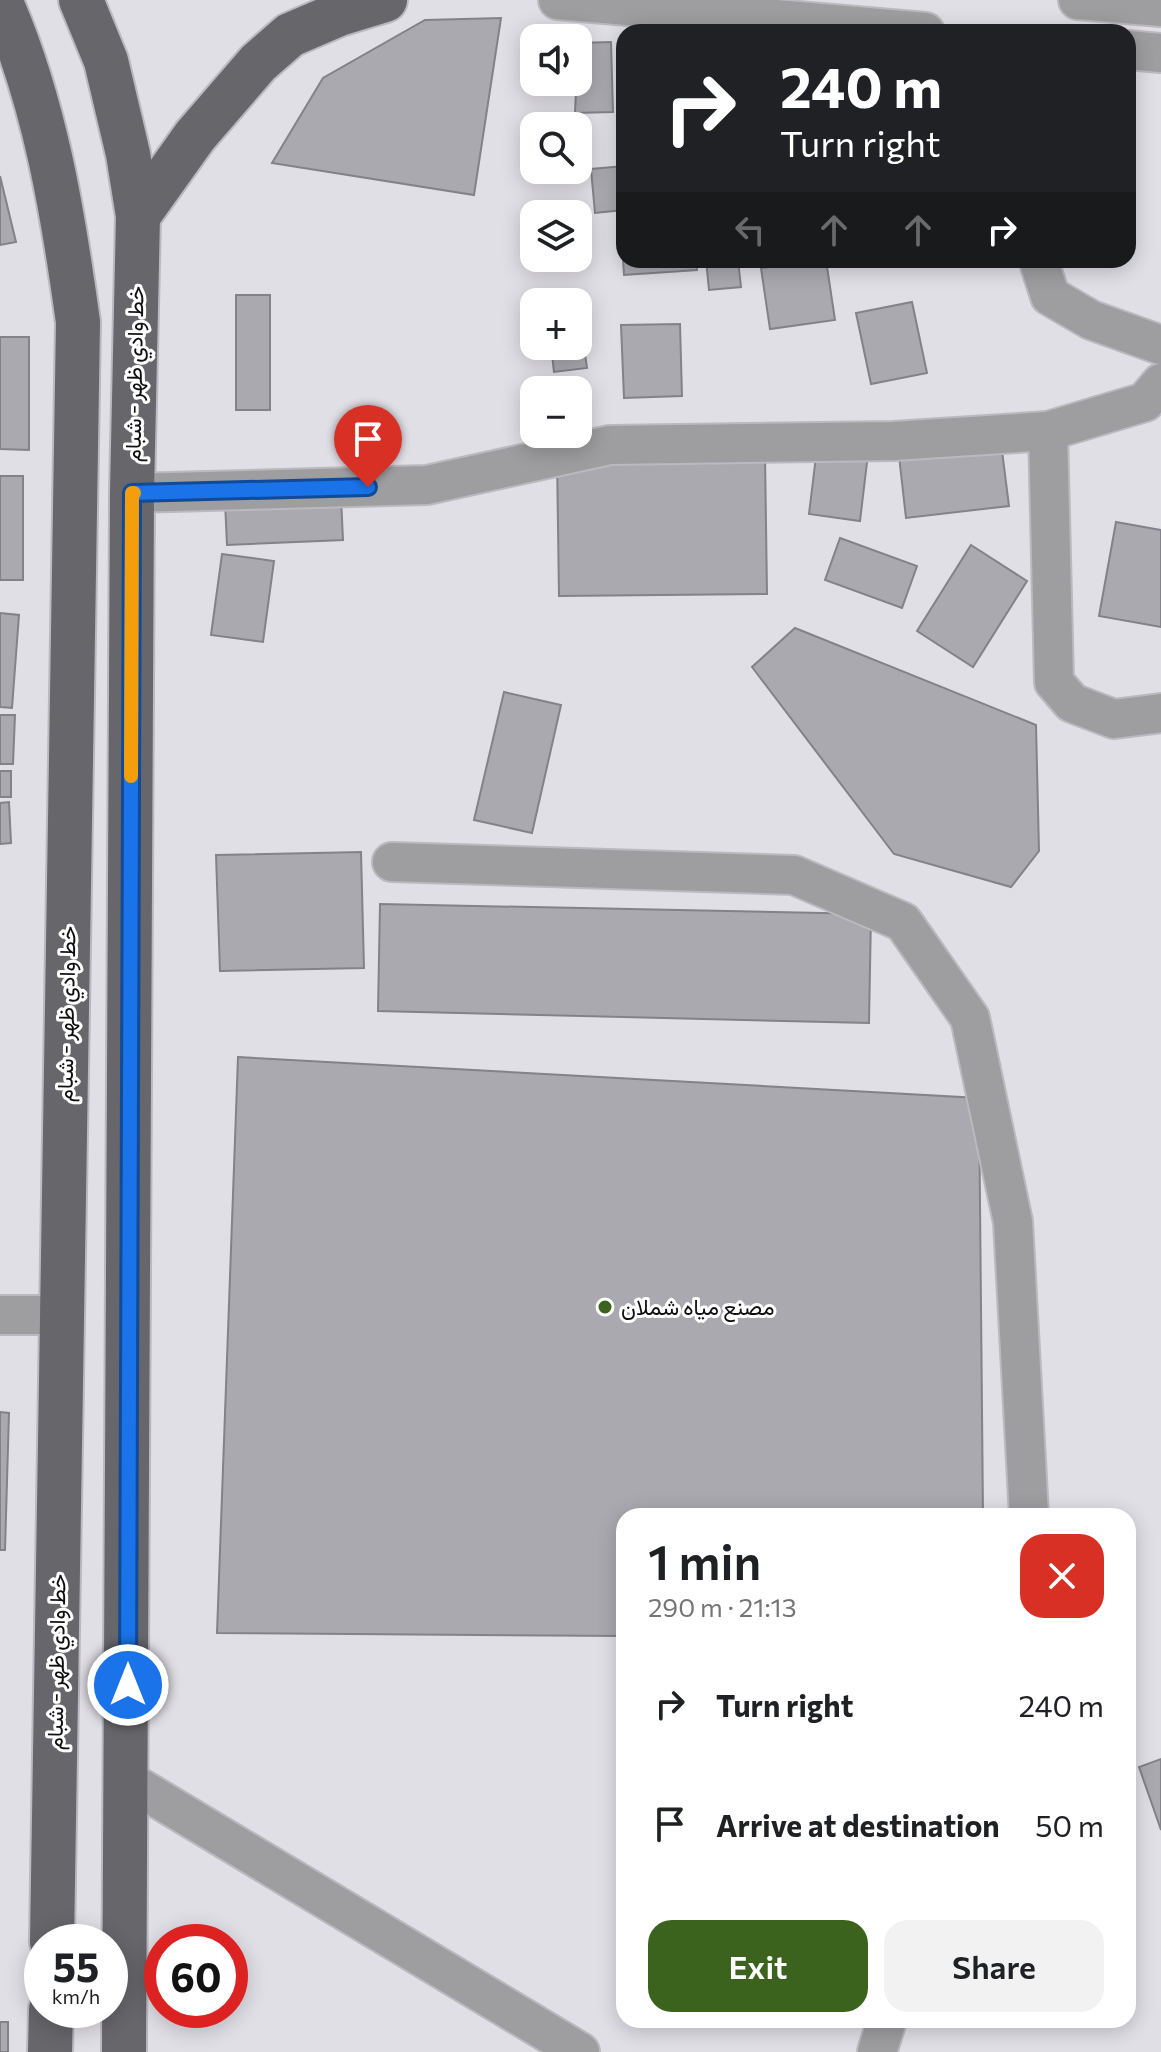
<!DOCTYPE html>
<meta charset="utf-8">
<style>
:root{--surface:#fff;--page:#f2f2f2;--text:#202124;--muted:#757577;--accent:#3c631d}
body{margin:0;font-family:Commissioner,Vazirmatn,sans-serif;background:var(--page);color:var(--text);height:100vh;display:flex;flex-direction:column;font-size:30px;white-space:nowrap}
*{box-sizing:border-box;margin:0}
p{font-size:26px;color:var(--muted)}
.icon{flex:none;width:44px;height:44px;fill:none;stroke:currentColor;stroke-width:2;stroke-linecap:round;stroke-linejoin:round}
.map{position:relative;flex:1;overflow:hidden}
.details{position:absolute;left:616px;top:1508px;width:520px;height:520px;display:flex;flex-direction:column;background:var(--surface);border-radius:24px;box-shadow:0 4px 20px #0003}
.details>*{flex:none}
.banner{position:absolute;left:616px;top:24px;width:520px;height:244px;border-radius:24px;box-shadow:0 4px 20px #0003;background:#202124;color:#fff;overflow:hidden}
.tools{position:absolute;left:520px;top:24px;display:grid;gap:16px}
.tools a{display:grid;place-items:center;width:72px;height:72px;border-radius:16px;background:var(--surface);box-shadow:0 4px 20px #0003;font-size:40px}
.speed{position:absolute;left:24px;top:1924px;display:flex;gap:16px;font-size:40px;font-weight:700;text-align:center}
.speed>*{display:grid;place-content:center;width:104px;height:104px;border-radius:50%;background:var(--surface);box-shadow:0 4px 20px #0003;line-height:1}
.speed small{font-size:20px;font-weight:400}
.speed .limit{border:12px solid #d22;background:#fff;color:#111}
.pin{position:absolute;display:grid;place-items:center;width:68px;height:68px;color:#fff;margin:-82px -34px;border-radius:50% 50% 50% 0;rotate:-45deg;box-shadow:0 0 8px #0007}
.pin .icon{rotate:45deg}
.me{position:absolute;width:88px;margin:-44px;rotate:0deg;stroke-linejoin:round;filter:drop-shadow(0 0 6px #0008)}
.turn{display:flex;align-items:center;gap:28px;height:168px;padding:0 32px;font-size:36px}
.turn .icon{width:104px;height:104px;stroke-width:2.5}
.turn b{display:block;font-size:56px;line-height:68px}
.lanes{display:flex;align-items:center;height:76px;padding:0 32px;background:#0003;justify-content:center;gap:40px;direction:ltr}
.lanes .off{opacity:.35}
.round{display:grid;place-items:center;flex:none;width:84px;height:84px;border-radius:24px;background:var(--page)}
.headline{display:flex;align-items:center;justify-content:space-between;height:136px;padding:0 32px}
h1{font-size:48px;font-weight:600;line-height:60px}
.cta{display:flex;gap:16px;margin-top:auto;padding:16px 32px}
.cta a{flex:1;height:92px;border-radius:24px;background:var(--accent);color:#fff;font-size:32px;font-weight:600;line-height:92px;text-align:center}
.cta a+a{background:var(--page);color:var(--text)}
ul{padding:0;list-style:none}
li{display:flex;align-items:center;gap:24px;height:120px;padding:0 32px}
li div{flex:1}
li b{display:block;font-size:30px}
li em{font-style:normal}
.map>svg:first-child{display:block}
.building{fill:#aaa9af;stroke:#838288;stroke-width:2}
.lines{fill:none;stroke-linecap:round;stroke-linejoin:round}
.minor-casing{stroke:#bbb9bf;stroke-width:42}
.major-casing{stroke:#bbb9bf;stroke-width:48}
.minor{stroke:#9e9ea0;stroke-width:38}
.major{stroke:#67666b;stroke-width:44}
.route-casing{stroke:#114b97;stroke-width:20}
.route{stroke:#1a73e8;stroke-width:14}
.slow{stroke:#f59e0b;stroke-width:14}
.poi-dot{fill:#3c631d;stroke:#fff;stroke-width:3}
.labels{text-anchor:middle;stroke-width:6;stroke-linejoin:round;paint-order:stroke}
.street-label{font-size:22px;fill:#0e0e10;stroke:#fff}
.poi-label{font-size:22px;fill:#0e0e10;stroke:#fff;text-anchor:start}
</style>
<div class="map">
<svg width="1161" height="2052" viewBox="0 0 1161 2052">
<rect width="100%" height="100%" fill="#e1dfe6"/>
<g class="building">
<path d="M501,18L474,195L272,163L323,78L425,20Z"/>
<path d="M611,42L613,112L575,113L578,43Z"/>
<path d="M624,166V210L595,213L591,169Z"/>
<path d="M0,176L16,242L0,245Z"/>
<path d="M621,226H624V260H696L697,270L624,275Z"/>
<path d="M706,260H738L741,287L709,290Z"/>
<path d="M826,260L835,320L770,329L761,268Z"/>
<rect x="236" y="295" width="34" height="115"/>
<path d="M912,302L927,373L871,384L856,313Z"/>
<path d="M680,324L682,396L624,398L621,325Z"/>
<path d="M578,326H581L587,368L554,372L551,346H578Z"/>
<path d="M0,337H29V450L0,449Z"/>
<path d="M1000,435L1009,506L906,518L898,447Z"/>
<path d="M817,448L868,454L860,521L809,514Z"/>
<path d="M765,455L767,594L559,596L557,457Z"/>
<rect x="0" y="476" width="23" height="104"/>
<path d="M341,497L343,540L227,545L225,502Z"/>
<path d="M1116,522L1161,530V627L1099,616Z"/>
<path d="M840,538L917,566L902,608L825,580Z"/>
<path d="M971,545L1027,581L973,667L917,631Z"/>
<path d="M222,554L274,561L263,642L211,635Z"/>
<path d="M0,613L19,615L12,708L0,707Z"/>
<path d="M795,628L1036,725L1039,851L1011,887L894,854L752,667Z"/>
<path d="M504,692L561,705L532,833L474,820Z"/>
<path d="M0,715H15L13,764H0Z"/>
<rect x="0" y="771" width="11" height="26"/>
<path d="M9,802L11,843L0,844V803Z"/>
<path d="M361,852L364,968L220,971L216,855Z"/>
<path d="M380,904L871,914L869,1023L378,1011Z"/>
<path d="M238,1057L979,1098L983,1516H624V1636L217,1633Z"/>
<path d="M0,1412L9,1413L5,1550H0Z"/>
<path d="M1161,1759V1830L1139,1767Z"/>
<rect x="0" y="2022" width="8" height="30"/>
</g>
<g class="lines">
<g class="minor-casing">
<g id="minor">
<path d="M558,0L925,32"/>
<path d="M1078,0L1161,7"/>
<path d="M1128,50L1161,53"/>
<path d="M1042,260L1040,265L1050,296L1091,320L1161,345"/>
<path d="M1048,431L1054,682L1072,703L1114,719L1161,713"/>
<path d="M132,493L427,485L610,445L894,441L1048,431L1145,402L1161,383"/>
<path d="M392,862L794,875L903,922L970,1018L1013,1222L1029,1516"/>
<path d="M0,1315H61"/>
<path d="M127,1780L580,2052"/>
<path d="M877,2052L887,2020"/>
</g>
</g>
<g class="major-casing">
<g id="major">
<path d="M0,0C45,102 63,213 78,322L52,1942"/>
<path d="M81,0L106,61L128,154L138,216L132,493L124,2052"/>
<path d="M138,216L195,136L258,63L290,35L339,14L385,0"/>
<path d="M50,2052L51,2010"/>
</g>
</g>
<use href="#minor" class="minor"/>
<use href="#major" class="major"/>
</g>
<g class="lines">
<g class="route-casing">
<path id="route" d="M128,1685L132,493L368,487"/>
</g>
<use href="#route" class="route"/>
<path class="slow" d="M131,776L132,493H134"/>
</g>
<circle class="poi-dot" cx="605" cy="1307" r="8"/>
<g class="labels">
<g class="street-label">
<text transform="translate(134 374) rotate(-89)" y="8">خط وادي ظهر - شبام</text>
<text transform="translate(66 1014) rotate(-89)" y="8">خط وادي ظهر - شبام</text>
<text transform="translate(56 1662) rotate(-89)" y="8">خط وادي ظهر - شبام</text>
</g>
<g class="poi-label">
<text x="621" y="1315">مصنع مياه شملان</text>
</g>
</g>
</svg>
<div class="tools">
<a><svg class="icon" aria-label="sound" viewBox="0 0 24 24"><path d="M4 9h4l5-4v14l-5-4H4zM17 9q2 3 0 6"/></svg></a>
<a><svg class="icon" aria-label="search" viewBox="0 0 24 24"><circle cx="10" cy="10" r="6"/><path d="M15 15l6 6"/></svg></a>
<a><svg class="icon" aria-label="layers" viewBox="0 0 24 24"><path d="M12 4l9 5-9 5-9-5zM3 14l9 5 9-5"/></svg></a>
<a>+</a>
<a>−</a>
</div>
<div class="speed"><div>55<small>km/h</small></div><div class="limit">60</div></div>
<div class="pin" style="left:368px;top:487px;background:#d93025"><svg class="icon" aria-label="arrive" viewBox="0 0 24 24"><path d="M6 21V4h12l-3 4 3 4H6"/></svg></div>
<svg class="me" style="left:128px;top:1685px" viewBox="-20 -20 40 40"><circle r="17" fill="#1a73e8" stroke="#fff" stroke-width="3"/><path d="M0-11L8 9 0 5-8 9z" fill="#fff"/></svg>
<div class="banner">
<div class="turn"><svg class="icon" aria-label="right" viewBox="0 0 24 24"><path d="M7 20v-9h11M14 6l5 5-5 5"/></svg><div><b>240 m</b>Turn right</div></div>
<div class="lanes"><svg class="icon off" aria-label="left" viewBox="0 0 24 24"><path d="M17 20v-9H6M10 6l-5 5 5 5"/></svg><svg class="icon off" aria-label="ahead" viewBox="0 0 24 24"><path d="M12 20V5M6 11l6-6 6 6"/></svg><svg class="icon off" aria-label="ahead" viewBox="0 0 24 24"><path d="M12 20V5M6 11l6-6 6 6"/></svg><svg class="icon" aria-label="right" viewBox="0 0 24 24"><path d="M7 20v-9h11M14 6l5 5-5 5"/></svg></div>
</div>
<section class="details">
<div class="headline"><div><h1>1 min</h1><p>290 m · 21:13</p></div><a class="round" style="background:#d93025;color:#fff"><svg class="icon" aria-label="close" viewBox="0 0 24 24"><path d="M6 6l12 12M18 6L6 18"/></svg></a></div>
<ul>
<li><svg class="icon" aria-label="right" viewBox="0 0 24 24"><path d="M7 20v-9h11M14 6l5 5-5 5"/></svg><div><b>Turn right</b></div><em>240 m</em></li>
<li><svg class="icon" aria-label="arrive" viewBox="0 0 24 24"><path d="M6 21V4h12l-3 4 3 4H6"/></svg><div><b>Arrive at destination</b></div><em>50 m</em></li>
</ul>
<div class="cta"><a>Exit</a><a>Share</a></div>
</section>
</div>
